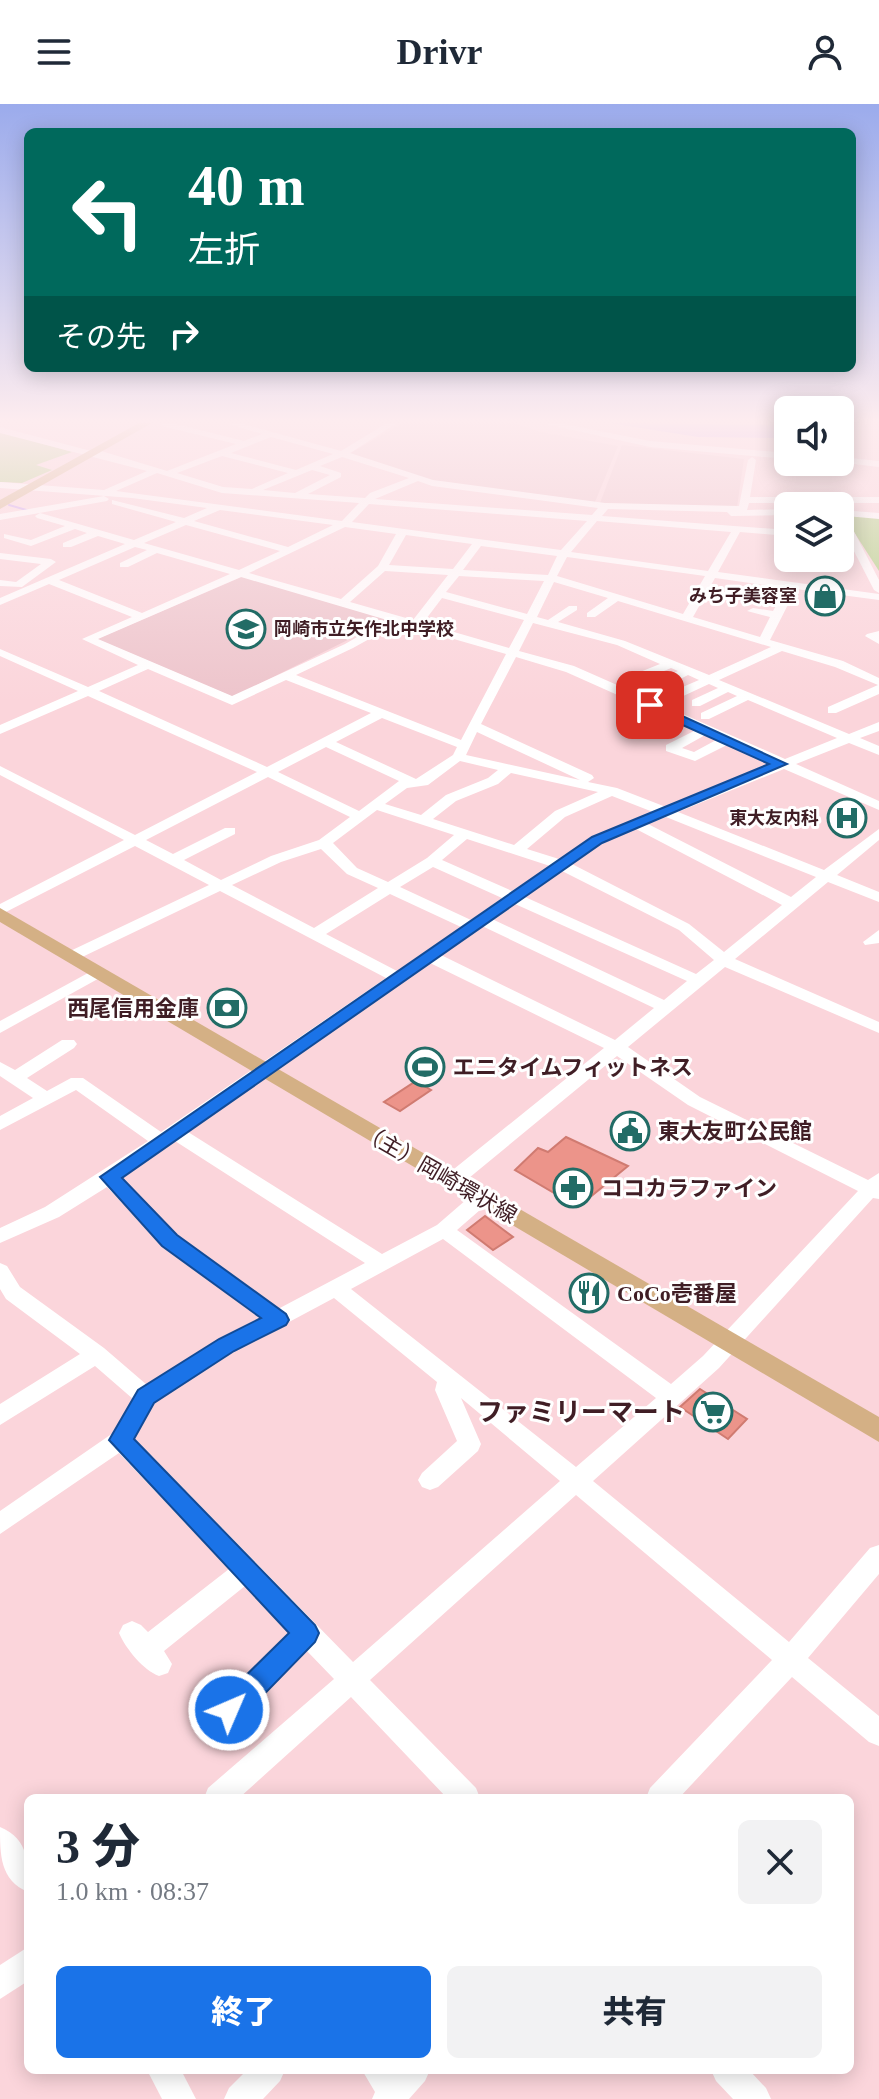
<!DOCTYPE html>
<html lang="ja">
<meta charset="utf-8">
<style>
:root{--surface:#fff;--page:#f2f2f3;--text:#1f2937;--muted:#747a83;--accent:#1a73e8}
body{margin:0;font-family:"Times New Roman","Noto Sans JP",serif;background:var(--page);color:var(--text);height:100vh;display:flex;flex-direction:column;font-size:30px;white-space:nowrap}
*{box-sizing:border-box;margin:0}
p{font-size:26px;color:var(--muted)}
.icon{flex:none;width:44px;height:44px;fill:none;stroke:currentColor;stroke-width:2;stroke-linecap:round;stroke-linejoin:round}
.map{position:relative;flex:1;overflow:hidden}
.side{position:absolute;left:24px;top:1690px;width:830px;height:280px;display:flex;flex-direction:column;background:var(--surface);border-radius:12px;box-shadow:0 4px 20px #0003}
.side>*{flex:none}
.guide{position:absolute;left:24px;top:24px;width:832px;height:244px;border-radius:12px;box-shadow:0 4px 20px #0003;background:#00695c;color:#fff;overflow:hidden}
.tools{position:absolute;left:774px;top:292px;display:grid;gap:16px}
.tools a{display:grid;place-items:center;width:80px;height:80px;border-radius:12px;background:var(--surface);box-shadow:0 4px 20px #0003;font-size:40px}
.pin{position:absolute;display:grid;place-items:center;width:68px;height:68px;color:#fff;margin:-34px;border-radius:16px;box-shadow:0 4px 12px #0006}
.me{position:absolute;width:88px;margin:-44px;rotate:45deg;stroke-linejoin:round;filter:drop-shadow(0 0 6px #0008)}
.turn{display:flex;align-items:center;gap:28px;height:168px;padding:0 32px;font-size:36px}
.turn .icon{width:104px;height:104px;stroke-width:2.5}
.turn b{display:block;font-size:56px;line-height:68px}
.then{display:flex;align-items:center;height:76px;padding:0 32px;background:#0003;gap:16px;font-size:30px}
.round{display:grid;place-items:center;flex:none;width:84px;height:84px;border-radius:12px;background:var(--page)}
.summary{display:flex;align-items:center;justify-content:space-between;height:136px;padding:0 32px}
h1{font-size:48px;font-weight:800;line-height:60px}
.primary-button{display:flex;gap:16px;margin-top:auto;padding:16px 32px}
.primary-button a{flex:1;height:92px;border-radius:12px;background:var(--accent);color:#fff;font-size:32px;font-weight:800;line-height:92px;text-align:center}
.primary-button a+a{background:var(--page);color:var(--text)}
header{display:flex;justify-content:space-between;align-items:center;height:104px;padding:0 32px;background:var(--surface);font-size:36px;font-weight:800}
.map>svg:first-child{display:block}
.built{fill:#edc4cb}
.green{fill:#abcd7b}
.water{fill:#c99df2}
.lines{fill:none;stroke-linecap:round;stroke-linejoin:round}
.stream{stroke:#c99df2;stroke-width:2}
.building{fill:#ec948a;stroke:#d07b71;stroke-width:2}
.minor{fill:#fff;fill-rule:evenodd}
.major{fill:#d4b085;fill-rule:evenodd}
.route{fill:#1a73e8;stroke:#114b97;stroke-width:2}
.labels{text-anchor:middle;stroke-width:6;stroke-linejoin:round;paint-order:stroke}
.far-poi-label{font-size:18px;font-weight:bold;fill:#401e25;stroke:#fff;text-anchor:end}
.poi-label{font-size:22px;font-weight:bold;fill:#401e25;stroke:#fff;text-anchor:start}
.street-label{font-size:22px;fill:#401e25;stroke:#fff}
.near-poi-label{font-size:26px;font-weight:bold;fill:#401e25;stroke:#fff;text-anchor:end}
</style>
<header><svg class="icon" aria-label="menu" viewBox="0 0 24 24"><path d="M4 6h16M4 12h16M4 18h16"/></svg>Drivr<svg class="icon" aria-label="person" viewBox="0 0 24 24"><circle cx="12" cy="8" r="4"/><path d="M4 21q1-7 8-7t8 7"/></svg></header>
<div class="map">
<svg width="879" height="1995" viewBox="0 0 879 1995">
<rect width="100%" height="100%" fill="#fbd5db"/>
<g class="built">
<path d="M403,319H513L541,328L618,342L595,398L433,377L349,350Z"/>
<path d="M622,341L744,355L737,403L600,399Z"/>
<path d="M244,472L388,516L233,593L97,535Z"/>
</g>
<g class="green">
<path d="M0,328L72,348L36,361L52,366L22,379L0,378Z"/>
<path d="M843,411L879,413V467Z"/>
</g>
<path class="water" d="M609,319L788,321V334L698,333Z"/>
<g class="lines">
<path class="stream" d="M9,401L30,407"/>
</g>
<g class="building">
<path d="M416,977L431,986L400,1007L384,998Z"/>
<path d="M566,1033L628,1062L578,1103L515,1066L538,1044L548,1048Z"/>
<path d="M485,1112L513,1133L493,1146L467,1126Z"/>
<path d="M593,1178L604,1185L585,1201L573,1193Z"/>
<path d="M700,1285L747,1315L728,1335L680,1303Z"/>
</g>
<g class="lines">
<g class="minor">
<path d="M161,319H172L244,337L262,330L226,319H240L341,347L387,319H397L350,349L433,376L605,399L739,402L748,356L752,353L756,356L750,393H879V399H749L747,406L788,405V411L731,412L727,408L608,405L602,412L788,426V432L740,428L718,468L879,490V496L796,485L770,536L843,557L879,574V590L836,609H828V603L878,581L835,563L782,547L719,576L849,630L879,618V627L860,634L879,642V651L849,639L796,660L879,697V706L784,665L678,708L824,766L879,725V736L837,771L879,788V798L828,778L735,855L879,918V929L725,863L628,943L700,993L868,1076L879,1069V1095L873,1094L719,1264L593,1377L789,1538L870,1444L879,1441V1470L808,1554L879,1612V1642L869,1638L792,1573L679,1694H646L650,1684L772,1556L576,1391L370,1576L476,1684L480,1694H447L351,1593L239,1694H204L208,1684L334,1575L306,1546L238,1615L229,1619L220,1615L216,1606L220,1597L289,1528L245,1482L164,1547L172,1560L168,1569L159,1572C143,1566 126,1545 119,1529L123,1521L132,1517L141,1521L148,1528L229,1465L119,1349L0,1430V1407L113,1329L133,1295L95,1262L0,1321V1300L80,1250L6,1195L0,1185V1159L7,1162L20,1183L104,1244L147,1281L219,1235L260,1214L162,1141L107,1083L59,1113L0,1139V1124L45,1103L148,1037L76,986L0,1026V1012L33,994L0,972V958L15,966L62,936H74L77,940L74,944L27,974L47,987L71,974H83L161,1028L386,874L220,787L78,855H66L64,852L66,849L209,781L135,742L0,811V800L124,736L0,671V662L135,731L257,668L88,592L0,630V621L78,587L0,552V545L88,583L138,561L82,535L132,513L49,480L0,501V494L125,440L98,432L71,443H63V439L87,429L75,425L31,442L4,434V430L31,436L65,422L37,414L35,412L40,409L134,436L176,418L112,400V396L184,414L207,404L132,394L0,384V378L104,386L147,367L0,329V323L91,347L98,346L167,367L236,340L162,322ZM271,333L333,350L296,366L231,349ZM222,352L288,369L252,385L223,383L177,369ZM342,353L409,374L370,389L365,394L308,390L341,373V369L320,362ZM312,366L330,371L295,389L263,386ZM157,369L222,389L359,399L342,417L116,387ZM418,377L432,382L598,404L592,411L375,395ZM369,400L587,417L561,446L352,418ZM220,406L333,421L288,443L194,417ZM597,417L731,428L708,467L571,448ZM186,421L280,447L239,466L144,439ZM345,423L396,430L378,462L341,495L249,469ZM406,431L472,440L453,465L389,461ZM481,442L557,452L548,471L463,466ZM135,443L147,446L120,459V463H128L157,449L230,470L142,509L59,476ZM567,453L705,472L683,510L557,472ZM385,467L448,471L413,516L350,498ZM459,472L544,477L527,510L446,488ZM241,473L387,516L345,540L232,592L98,535ZM715,474L786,484L773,507L753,504L747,507L770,513L760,533L693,513ZM554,478L608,494L587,509V513H595L618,497L771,543L709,571L625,537L558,518L577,506V502H569L548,516L537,513ZM442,494L524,516L509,544L423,519ZM398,519L506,550L461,636L296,571L353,544ZM533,519L617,541L660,560L635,570V576H643L671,564L678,567L653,579V585H661L688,571L699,576L671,588V594H679L709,580L718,584L692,596V602H700L728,588L737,592L701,609V615H709L748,596L837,634L785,655L574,562L519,547ZM516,553L566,568L696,626L666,641V647L695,657L729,640L773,660L666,703L617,684L588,678L594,674L592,671L481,620ZM148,565L232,601L286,576L371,609L267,663L99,587ZM382,614L457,643L453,651L416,675L336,638ZM477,628L580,676L466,651ZM707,630L718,635L694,648L682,644ZM326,643L399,677L359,707L278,668ZM460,657L498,666L488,674L446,691L421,711L385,700L407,684L428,681ZM511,669L598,688L555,707L514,741L433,715L456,697L498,680ZM268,673L350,713L319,736L271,752L221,776L184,756L235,730V724H225L173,750L146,736ZM612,692L653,708L592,733L559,755L527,745L565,713ZM377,706L454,731L427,754L388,778L357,764L333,739ZM666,713L816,773L791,793L648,720ZM636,725L782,801L724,848L689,820L572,760L602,739ZM467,735L550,762L512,787L442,756ZM321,745L347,770L378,784L314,824L232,781L281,758ZM433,763L502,794L471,816L400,783ZM562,767L679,826L714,856L696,870L525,793ZM390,790L461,823L397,867L326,830ZM515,800L687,877L664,896L492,815ZM482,822L654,904L615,936L441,851ZM430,859L604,944L444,1073L441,1078L444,1083H458L617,952L688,1001L858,1087L703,1252L671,1280L457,1126L488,1099L491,1094L488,1089H474L437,1121L382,1150L188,1028ZM175,1037L365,1159L278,1205L176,1131L121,1074ZM443,1135L656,1294L576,1363L351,1185ZM334,1194L437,1278L435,1286L457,1337L422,1369L418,1376L422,1383L430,1386L438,1383L478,1347L481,1340L461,1294L560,1377L353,1558L134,1334L154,1299L235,1247Z"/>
<path d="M541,319H559L650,337L788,349V355L650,343Z"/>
<path d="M840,353L879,357V363L837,358H840Z"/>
<path d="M104,392L109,395L107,397L0,416V410Z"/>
<path d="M840,406L879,409V415L846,412L879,476V489L874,486L840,420Z"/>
<path d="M0,449L51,455L56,458L22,483L0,482V476L16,478L41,460L0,455Z"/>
<path d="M879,527V540L865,532L867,530Z"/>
<path d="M879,826V839L865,841L863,838Z"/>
<path d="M99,863L107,868L105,871L0,929V917Z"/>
<path d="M0,1723C30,1735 28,1761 28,1788C0,1776 0,1751 0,1723Z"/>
<path d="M28,1843V1877L0,1895V1861Z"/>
<path d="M147,1966H181L196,1995H162Z"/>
<path d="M247,1966H285L280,1977L263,1995H224L229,1984Z"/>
<path d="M362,1966H430L425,1977L409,1995H372L375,1988Z"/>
<path d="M711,1966H749L766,1984L771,1995H733L716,1977Z"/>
</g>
<g class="major">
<path d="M139,319H152L0,405V396Z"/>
<path d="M0,804L879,1313V1338L0,818Z"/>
</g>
</g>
<linearGradient id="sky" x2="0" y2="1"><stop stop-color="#9babec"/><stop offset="0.53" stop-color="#fdecef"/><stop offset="1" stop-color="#fdecef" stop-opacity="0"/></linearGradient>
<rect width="879" height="598" fill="url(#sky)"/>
<path class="route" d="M645,599H654L787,660L602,739L122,1074L177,1131L286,1210L289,1216L286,1221L234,1247L154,1299L134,1335L315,1521L319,1529L315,1538L239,1616L229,1619L220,1616L216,1606L220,1597L289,1529L109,1336L138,1286L219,1235L261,1214L162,1142L100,1073L592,733L769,660L645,604Z"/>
<defs>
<g id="shop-ring" transform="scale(2)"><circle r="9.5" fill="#fff" stroke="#226c66" stroke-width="1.5"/><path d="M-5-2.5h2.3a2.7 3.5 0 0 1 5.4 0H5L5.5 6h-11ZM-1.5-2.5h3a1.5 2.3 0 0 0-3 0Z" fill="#226c66"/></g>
<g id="school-ring" transform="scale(2)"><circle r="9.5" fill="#fff" stroke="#226c66" stroke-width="1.5"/><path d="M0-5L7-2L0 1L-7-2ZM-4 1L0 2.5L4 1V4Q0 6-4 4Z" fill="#226c66"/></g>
<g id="hospital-ring" transform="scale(2)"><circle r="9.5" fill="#fff" stroke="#226c66" stroke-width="1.5"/><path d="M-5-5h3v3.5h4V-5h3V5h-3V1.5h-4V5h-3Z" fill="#226c66"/></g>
<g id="bank-ring" transform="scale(2)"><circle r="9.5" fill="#fff" stroke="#226c66" stroke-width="1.5"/><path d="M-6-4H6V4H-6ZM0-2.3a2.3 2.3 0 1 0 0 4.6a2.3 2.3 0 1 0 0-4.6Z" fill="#226c66"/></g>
<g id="stadium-ring" transform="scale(2)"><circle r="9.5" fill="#fff" stroke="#226c66" stroke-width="1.5"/><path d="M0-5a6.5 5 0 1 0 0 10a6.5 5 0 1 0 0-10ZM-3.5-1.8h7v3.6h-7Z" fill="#226c66"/></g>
<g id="civic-ring" transform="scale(2)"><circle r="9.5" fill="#fff" stroke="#226c66" stroke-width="1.5"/><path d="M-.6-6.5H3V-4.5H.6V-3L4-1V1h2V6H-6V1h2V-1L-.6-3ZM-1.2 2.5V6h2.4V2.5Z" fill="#226c66"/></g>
<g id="pharmacy-ring" transform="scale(2)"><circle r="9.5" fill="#fff" stroke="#226c66" stroke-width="1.5"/><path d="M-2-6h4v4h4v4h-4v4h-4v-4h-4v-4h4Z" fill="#226c66"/></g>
<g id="restaurant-ring" transform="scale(2)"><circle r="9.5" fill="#fff" stroke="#226c66" stroke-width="1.5"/><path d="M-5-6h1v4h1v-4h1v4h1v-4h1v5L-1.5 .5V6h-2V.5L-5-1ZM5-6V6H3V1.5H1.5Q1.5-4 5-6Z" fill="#226c66"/></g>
<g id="supermarket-ring" transform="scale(2)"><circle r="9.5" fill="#fff" stroke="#226c66" stroke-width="1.5"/><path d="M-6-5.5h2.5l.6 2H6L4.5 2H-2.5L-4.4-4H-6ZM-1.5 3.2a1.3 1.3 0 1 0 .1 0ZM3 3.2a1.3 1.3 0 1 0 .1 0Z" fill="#226c66"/></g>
</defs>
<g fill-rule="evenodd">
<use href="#shop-ring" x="825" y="492"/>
<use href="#school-ring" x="246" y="525"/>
<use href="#hospital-ring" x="847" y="714"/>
<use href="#bank-ring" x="227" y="904"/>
<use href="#stadium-ring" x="425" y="963"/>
<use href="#civic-ring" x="630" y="1027"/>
<use href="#pharmacy-ring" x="573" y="1084"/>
<use href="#restaurant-ring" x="589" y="1189"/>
<use href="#supermarket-ring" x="713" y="1308"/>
</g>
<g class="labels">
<g class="far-poi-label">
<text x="797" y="498">みち子美容室</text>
<text x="274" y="531" text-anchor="start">岡崎市立矢作北中学校</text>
<text x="819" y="720">東大友内科</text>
</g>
<g class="poi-label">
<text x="199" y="912" text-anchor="end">西尾信用金庫</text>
<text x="453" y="971">エニタイムフィットネス</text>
<text x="658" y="1035">東大友町公民館</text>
<text x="601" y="1092">ココカラファイン</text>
<text x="617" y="1197">CoCo壱番屋</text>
</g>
<g class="street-label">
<text transform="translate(439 1069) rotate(30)" y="8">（主）岡崎環状線</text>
</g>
<g class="near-poi-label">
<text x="685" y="1317">ファミリーマート</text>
</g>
</g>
</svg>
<div class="tools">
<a><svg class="icon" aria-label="sound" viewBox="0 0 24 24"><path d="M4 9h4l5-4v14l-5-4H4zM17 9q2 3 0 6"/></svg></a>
<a><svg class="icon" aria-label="layers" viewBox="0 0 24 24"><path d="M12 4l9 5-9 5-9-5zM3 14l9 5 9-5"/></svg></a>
</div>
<div class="pin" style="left:650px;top:601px;background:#d93025"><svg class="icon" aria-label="arrive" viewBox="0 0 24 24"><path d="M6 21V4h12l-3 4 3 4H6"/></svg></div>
<svg class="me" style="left:229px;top:1606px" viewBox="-20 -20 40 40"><circle r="17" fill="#1a73e8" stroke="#fff" stroke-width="3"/><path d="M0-11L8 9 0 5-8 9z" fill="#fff"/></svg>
<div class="guide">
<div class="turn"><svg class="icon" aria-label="left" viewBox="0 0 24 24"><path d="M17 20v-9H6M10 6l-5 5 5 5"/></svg><div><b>40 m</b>左折</div></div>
<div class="then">その先<svg class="icon" aria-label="right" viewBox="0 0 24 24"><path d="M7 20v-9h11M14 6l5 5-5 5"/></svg></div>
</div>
<section class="side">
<div class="summary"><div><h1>3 分</h1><p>1.0 km · 08:37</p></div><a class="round"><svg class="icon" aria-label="close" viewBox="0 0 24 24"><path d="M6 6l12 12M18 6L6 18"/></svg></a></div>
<div class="primary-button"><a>終了</a><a>共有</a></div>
</section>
</div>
